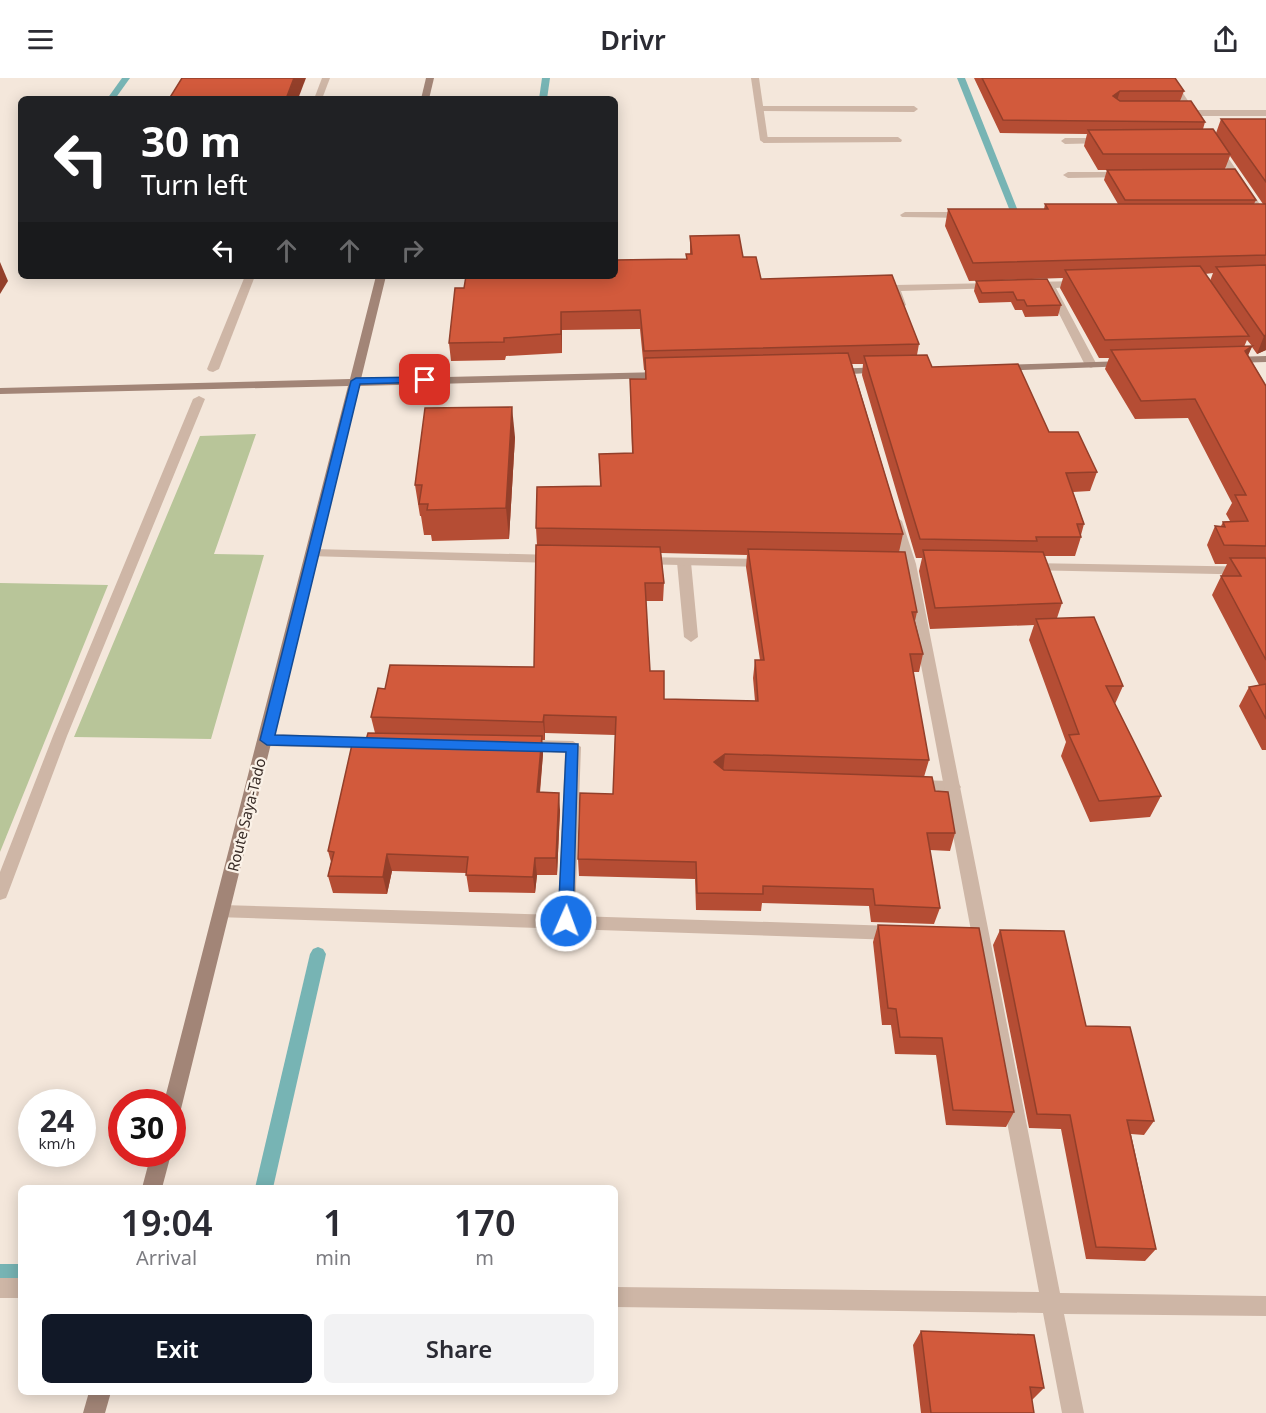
<!DOCTYPE html>
<style>
:root{--surface:#fff;--page:#f2f2f3;--text:#2b2b33;--muted:#7c7c81;--accent:#111827}
body{margin:0;font-family:"Noto Sans",sans-serif;background:var(--page);color:var(--text);height:100vh;display:flex;flex-direction:column;font-size:22px;white-space:nowrap}
*{box-sizing:border-box;margin:0}
p{font-size:20px;color:var(--muted)}
.icon{flex:none;width:33px;height:33px;fill:none;stroke:currentColor;stroke-width:2;stroke-linecap:round;stroke-linejoin:round}
.map{position:relative;flex:1;overflow:hidden}
.sheet{position:absolute;left:18px;top:1107px;width:600px;height:210px;display:flex;flex-direction:column;background:var(--surface);border-radius:9px;box-shadow:0 3px 15px #0003}
.sheet>*{flex:none}
.hud{position:absolute;left:18px;top:18px;width:600px;height:183px;border-radius:9px;box-shadow:0 3px 15px #0003;background:#202124;color:#fff;overflow:hidden}
.speed{position:absolute;left:18px;top:1011px;display:flex;gap:12px;font-size:30px;font-weight:700;text-align:center}
.speed>*{display:grid;place-content:center;width:78px;height:78px;border-radius:50%;background:var(--surface);box-shadow:0 3px 15px #0003;line-height:1}
.speed small{font-size:15px;font-weight:400}
.speed .limit{border:9px solid #d22;background:#fff;color:#111}
.pin{position:absolute;display:grid;place-items:center;width:51px;height:51px;color:#fff;margin:-26px;border-radius:12px;box-shadow:0 3px 9px #0006}
.me{position:absolute;width:66px;margin:-33px;rotate:2deg;stroke-linejoin:round;filter:drop-shadow(0 0 4px #0008)}
.turn{display:flex;align-items:center;gap:21px;height:126px;padding:0 24px;font-size:27px}
.turn .icon{width:78px;height:78px;stroke-width:2.5}
.turn b{display:block;font-size:42px;line-height:51px}
.lanes{display:flex;align-items:center;height:57px;padding:0 24px;background:#0003;justify-content:center;gap:30px;direction:ltr}
.lanes .off{opacity:.35}
.eta{display:flex;justify-content:space-evenly;align-items:center;height:102px;text-align:center}
.eta b{font-size:36px;font-weight:600;line-height:42px}
.cta{display:flex;gap:12px;margin-top:auto;padding:12px 24px}
.cta a{flex:1;height:69px;border-radius:9px;background:var(--accent);color:#fff;font-size:24px;font-weight:600;line-height:69px;text-align:center}
.cta a+a{background:var(--page);color:var(--text)}
header{display:flex;justify-content:space-between;align-items:center;height:78px;padding:0 24px;background:var(--surface);font-size:27px;font-weight:600}
.map>svg:first-child{display:block}
.green{fill:#b8c599}
.lines{fill:none;stroke-linecap:round;stroke-linejoin:round}
.stream{fill:#77b4b4;fill-rule:evenodd}
.lane{fill:#ceb6a6;fill-rule:evenodd}
.street{fill:#ceb6a6;fill-rule:evenodd}
.secondary{fill:#a28577;fill-rule:evenodd}
.wall{fill:#b54d34;fill-rule:evenodd}
.shaded-wall{fill:#933f2a}
.building{fill:#d25a3c;stroke:#933f2a;stroke-width:1.5}
.route{fill:#1a73e8;stroke:#114b97;stroke-width:1.5}
.labels{text-anchor:middle;stroke-width:4.5;stroke-linejoin:round;paint-order:stroke}
.street-label{font-size:15px;fill:#392c27;stroke:#fbf2e8}
</style>
<header><svg class="icon" aria-label="menu" viewBox="0 0 24 24"><path d="M4 6h16M4 12h16M4 18h16"/></svg>Drivr<svg class="icon" aria-label="share" viewBox="0 0 24 24"><path d="M12 15V3M7 8l5-5 5 5M5 13v7h14v-7"/></svg></header>
<div class="map">
<svg width="1266" height="1335" viewBox="0 0 1266 1335">
<rect width="100%" height="100%" fill="#f4e7db"/>
<g class="green">
<path d="M256,356L214,476L264,477L211,661L74,659L200,358Z"/>
<path d="M0,505L108,507L0,774Z"/>
</g>
<g class="lines">
<g class="stream">
<path d="M122,0H130L115,21H107Z"/>
<path d="M542,0H550L547,21H539Z"/>
<path d="M957,0H965L1018,133L1017,135L1010,133Z"/>
<path d="M318,869L323,871L326,876L273,1110H255L310,876L313,871Z"/>
<rect x="0" y="1186" width="21" height="18"/>
</g>
<g class="lane">
<path d="M760,28H914L918,31L914,34L757,33L756,31Z"/>
<path d="M1266,32V38H1193L1189,35L1193,32Z"/>
<path d="M898,59L902,62L901,64L764,65L760,62L764,59Z"/>
<path d="M1104,60L1107,61V65L1065,66L1061,63L1065,60Z"/>
<path d="M1125,94L1130,97L1128,99L1068,100L1063,97L1068,94Z"/>
<path d="M684,480L691,484L698,559L691,564L684,559L677,484Z"/>
<path d="M914,702L953,703L958,705L961,709L958,713L953,715L914,714L909,712L906,708L909,704Z"/>
</g>
<g class="street">
<path d="M322,0H330L322,21H314Z"/>
<path d="M751,0H759L768,62L764,65L760,62Z"/>
<path d="M1165,0H1173L1200,41L1199,43H1193Z"/>
<path d="M1214,68H1220L1266,135V145L1261,142L1213,70Z"/>
<path d="M905,134H966L971,137L966,140L902,139L900,137Z"/>
<path d="M245,198H255L219,291L213,294L209,293L207,291Z"/>
<path d="M1079,203L1083,204V208L1056,210L1097,287L1091,290L1085,287L1046,210H1031L1026,207L1031,204Z"/>
<path d="M995,205L1000,208L999,210L901,213L906,227L901,230L896,227L890,210L895,207Z"/>
<path d="M199,318L205,321L67,658L8,815L6,820L0,822V794L53,658L193,321Z"/>
<path d="M896,439L902,443L916,486L1060,1215L1266,1218V1238L1064,1236L1084,1335H1062L1043,1235L615,1229V1209L1039,1214L902,486L890,443Z"/>
<path d="M313,471L555,477L562,481L555,485L308,478L307,475L308,472Z"/>
<path d="M642,479L765,481L772,485L765,489L637,486L635,483Z"/>
<path d="M1029,485L1266,489V497L1024,492L1022,489L1024,486Z"/>
<path d="M267,656L372,659L379,665L372,671L267,668L260,662Z"/>
<path d="M525,662L573,663L581,669L575,838L895,848L901,850L903,855L901,860L895,862L216,839L214,834L216,829L222,827L558,837L565,675L520,672L517,668L520,664Z"/>
<rect x="0" y="1200" width="21" height="20"/>
</g>
<g class="secondary">
<path d="M426,0H434L429,21H421Z"/>
<path d="M376,198H386L361,301L663,294L669,297L663,300L359,308L181,1031L179,1037L172,1040V1024H164L348,308L0,316V310L350,301Z"/>
<path d="M1266,278V284L1233,285L1228,282L1233,279Z"/>
<path d="M1125,283L1131,286L1129,288L999,293L993,290L999,287Z"/>
<path d="M882,289L888,292L886,294L834,297L828,294L834,291Z"/>
<path d="M151,1076H171L162,1110H142Z"/>
<path d="M89,1314H111L105,1335H83Z"/>
</g>
</g>
<g class="wall">
<path d="M974,0H1175L1184,13L1180,23L1205,44L1203,51L1216,55L1221,41H1266V272L1257,276L1252,269L1248,277L1266,308V672H1262L1239,628L1249,609L1259,607L1212,517L1227,486H1215L1207,467L1215,448H1221L1223,444L1230,443L1226,436L1232,425L1188,340L1135,341L1105,291L1109,280H1099L1060,210L1063,200L969,203L945,148L948,131H1044L1045,126H1118L1104,102L1107,92H1170H1098L1084,68L1087,56L1000,55ZM1230,78L1263,126H1254L1256,122L1225,91ZM1213,195L1210,203L1205,196ZM1247,262L1252,268L1244,269Z"/>
<path d="M690,158L743,179L761,201L919,266L917,277L932,289L1049,354L1097,394L1090,413L1073,414L1084,446L1081,457V459L1075,478H1044L1062,525L1057,540L1123,608L1115,626L1161,718L1150,739L1090,744L1061,678L1066,664L1029,562L1034,547L930,551L919,493L922,480H916L862,297L863,286H852L903,456L899,474L917,534L915,543L923,576L919,594H913L929,682L924,699L935,713L955,755L950,773L930,772L940,830L934,846L871,844L869,828L762,825L761,833L696,832L695,801L579,798L578,781L613,716L615,657L545,655V662H542L543,676L540,715L560,732L557,797H537L535,815L469,814L466,795L392,793L387,816L333,815L328,798L331,784L328,773L366,662L375,655L371,639L385,611L534,589L537,467L536,450L600,408L599,376L632,375L630,301H645V292H644L640,251L562,252V275L506,278L505,282L451,283L449,265L464,210L686,181V176H690ZM661,475L747,477L746,489L760,582H755L753,600L755,623L664,621L650,593L646,523H663L664,505Z"/>
<path d="M976,203L1061,227L1058,238L1025,239L1022,232H1015L1011,224L979,225L974,213Z"/>
<path d="M515,359L509,461L432,463L431,457H424L421,438H420L415,407Z"/>
<path d="M878,847L1014,1034L1006,1049L946,1047L936,977L895,976L891,947H882L873,864Z"/>
<path d="M1000,852L1086,948L1154,1043L1144,1057L1131,1056L1156,1171L1145,1183L1086,1181L1061,1051L1029,1050L993,867Z"/>
<path d="M921,1253L1044,1310L1032,1322L1034,1335H921L913,1267Z"/>
</g>
<g class="shaded-wall">
<path d="M294,0H306L298,21H286Z"/>
<path d="M1120,13L1116,26L1113,18Z"/>
<path d="M0,184L8,203L0,216Z"/>
<path d="M561,234L562,252V275L561,256Z"/>
<path d="M1266,257V272L1257,276L1264,258Z"/>
<path d="M1252,268L1244,287L1245,273Z"/>
<path d="M512,329L515,359L509,461L506,430Z"/>
<path d="M544,637L545,655V662L543,644Z"/>
<path d="M542,658L543,676L538,732L537,714Z"/>
<path d="M725,676L723,694L714,684Z"/>
<path d="M559,715L560,732L557,797L556,780Z"/>
<path d="M387,776L392,793L387,816L383,799Z"/>
<path d="M535,780L537,797L535,815L533,799Z"/>
</g>
<g class="building">
<path d="M182,0H294L286,21H169Z"/>
<path d="M982,0H1175L1184,13H1120L1113,18L1120,23H1191L1205,44L1003,42Z"/>
<path d="M1221,41H1266V104Z"/>
<path d="M1213,51L1230,76H1103L1088,52Z"/>
<path d="M1235,91L1256,122H1125L1107,92Z"/>
<path d="M1045,126H1266V177L973,185L948,131H1048Z"/>
<path d="M739,157L743,179H756L761,201L892,197L919,266L644,273L640,232L561,234V256L504,260V264L449,265L455,210H464L466,198H615V182L687,181L686,176H692L690,158Z"/>
<path d="M1266,187V257L1264,258L1216,189Z"/>
<path d="M1200,188L1249,258L1105,262L1065,192Z"/>
<path d="M1047,201L1061,227L1027,228L1024,222H1017L1013,214L982,215L976,203Z"/>
<path d="M1252,268L1245,273L1266,308V468L1224,467L1215,448L1225,449L1223,444L1248,443L1235,417H1246L1195,321L1141,323L1111,272Z"/>
<path d="M848,275L903,456L536,450L537,409L601,408L599,376L633,375L630,301H646L645,280Z"/>
<path d="M927,277L932,289L1018,286L1049,354H1078L1097,394L1066,395L1084,446H1077L1081,459H1036L1037,463L920,461L864,278Z"/>
<path d="M512,329L506,430L427,432L428,426H419L422,407H415L425,330Z"/>
<path d="M536,467L660,469L664,505H645L650,593H664V621L758,623L755,582H764L748,471L905,474L917,534H912L923,576H910L929,682L725,676L714,684L724,692L932,699L935,713L948,714L955,755H927L940,830L875,827L873,811L763,808V816L697,815L696,784L578,781L580,715L613,716L616,639L544,637L543,644L371,639L378,610L385,611L390,587L534,589Z"/>
<path d="M923,472L1043,474L1062,525L935,530Z"/>
<path d="M1230,480H1266V582L1221,498H1241Z"/>
<path d="M1094,539L1123,608H1106L1161,718L1099,723L1069,657L1079,656L1036,541Z"/>
<path d="M1266,606V641L1249,609Z"/>
<path d="M368,655L542,658L537,714L559,715L556,780H535L533,799L466,797L468,779L387,776L383,799L328,798L334,774L328,773L353,662H366Z"/>
<path d="M878,847L979,850L1014,1034L953,1032L942,960L900,959L896,931L888,930Z"/>
<path d="M1000,852L1064,853L1086,948L1130,949L1154,1043L1127,1042L1156,1171L1096,1169L1070,1037L1037,1036Z"/>
<path d="M921,1253L1034,1257L1044,1310L1030,1309L1034,1335H931Z"/>
</g>
<path class="route" d="M425,299L429,300V304L360,306L275,657L578,666L573,843L566,849L558,843L566,674L267,667L260,662L351,303L356,300Z"/>
<g class="labels">
<g class="street-label">
<text transform="translate(247 737) rotate(-76)" y="5">Route Saya-Tado</text>
</g>
</g>
</svg>
<div class="speed"><div>24<small>km/h</small></div><div class="limit">30</div></div>
<div class="pin" style="left:425px;top:302px;background:#d93025"><svg class="icon" aria-label="arrive" viewBox="0 0 24 24"><path d="M6 21V4h12l-3 4 3 4H6"/></svg></div>
<svg class="me" style="left:566px;top:843px" viewBox="-20 -20 40 40"><circle r="17" fill="#1a73e8" stroke="#fff" stroke-width="3"/><path d="M0-11L8 9 0 5-8 9z" fill="#fff"/></svg>
<div class="hud">
<div class="turn"><svg class="icon" aria-label="left" viewBox="0 0 24 24"><path d="M17 20v-9H6M10 6l-5 5 5 5"/></svg><div><b>30 m</b>Turn left</div></div>
<div class="lanes"><svg class="icon" aria-label="left" viewBox="0 0 24 24"><path d="M17 20v-9H6M10 6l-5 5 5 5"/></svg><svg class="icon off" aria-label="ahead" viewBox="0 0 24 24"><path d="M12 20V5M6 11l6-6 6 6"/></svg><svg class="icon off" aria-label="ahead" viewBox="0 0 24 24"><path d="M12 20V5M6 11l6-6 6 6"/></svg><svg class="icon off" aria-label="right" viewBox="0 0 24 24"><path d="M7 20v-9h11M14 6l5 5-5 5"/></svg></div>
</div>
<section class="sheet">
<div class="eta">
<div><b>19:04</b><p>Arrival</p></div>
<div><b>1</b><p>min</p></div>
<div><b>170</b><p>m</p></div>
</div>
<div class="cta"><a>Exit</a><a>Share</a></div>
</section>
</div>
